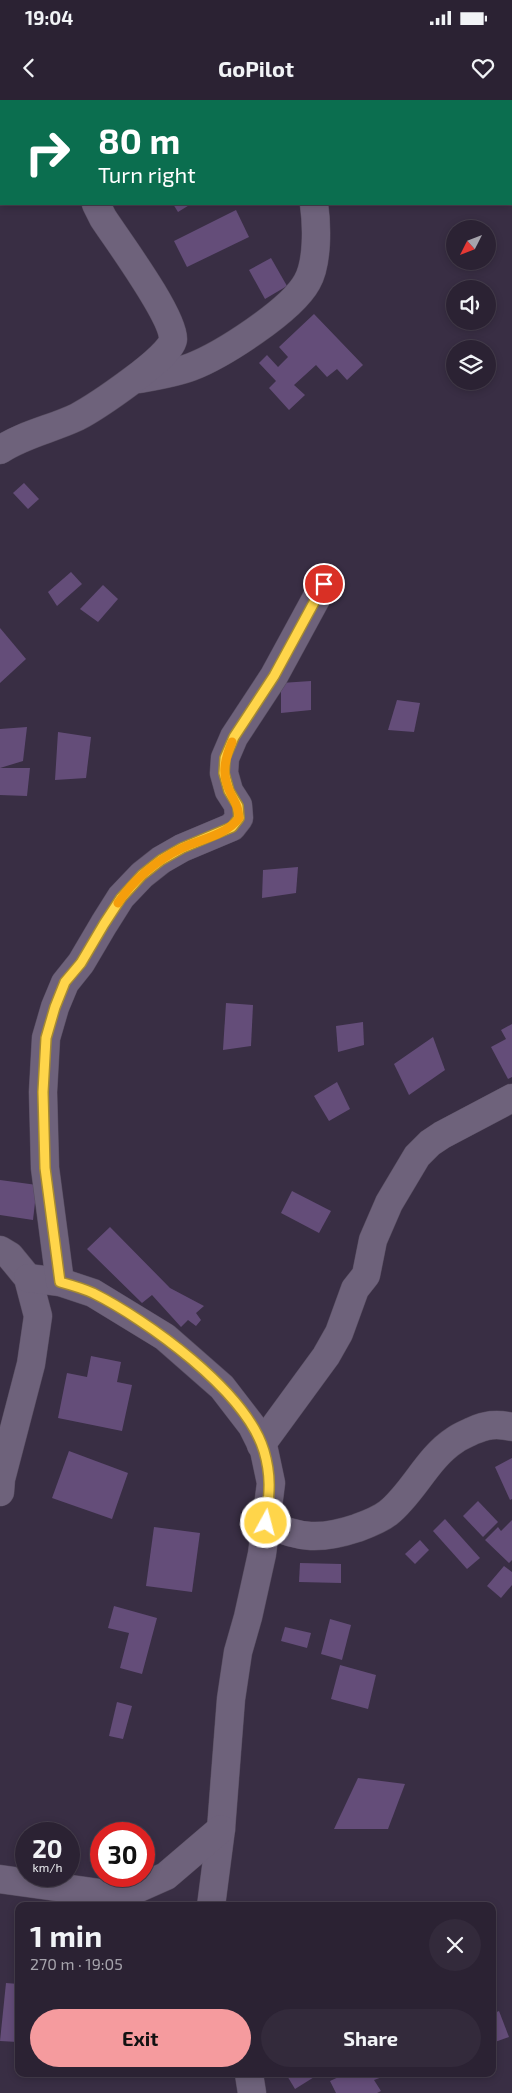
<!DOCTYPE html>
<meta charset="utf-8">
<style>
:root{--surface:#2b2233;--page:#332a3b;--text:#f1f3f6;--muted:#a6a4ac;--line:#473f4e;--accent:#f59b9e}
body{margin:0;font-family:"Exo 2",sans-serif;background:var(--page);color:var(--text);height:100vh;display:flex;flex-direction:column;font-size:19px;white-space:nowrap}
*{box-sizing:border-box;margin:0}
p{font-size:16px;color:var(--muted)}
.icon{flex:none;width:28px;height:28px;fill:none;stroke:currentColor;stroke-width:2;stroke-linecap:round;stroke-linejoin:round}
.map{position:relative;flex:1;overflow:hidden}
.side{position:absolute;left:15px;top:1802px;width:481px;height:175px;display:flex;flex-direction:column;background:var(--surface);border-radius:10px;box-shadow:0 2px 8px #0003,0 0 0 1px var(--line)}
.side>*{flex:none}
.top-card{position:absolute;left:0px;top:0px;width:512px;height:105px;box-shadow:0 2px 8px #0003,0 0 0 1px var(--line);background:#0b6e4f;color:#fff;overflow:hidden}
.needle{width:32px;rotate:228deg}
.fabs{position:absolute;left:446px;top:120px;display:grid;gap:10px}
.fabs a{display:grid;place-items:center;width:50px;height:50px;border-radius:50%;background:var(--surface);box-shadow:0 2px 8px #0003,0 0 0 1px var(--line);font-size:25px}
.speed{position:absolute;left:15px;top:1722px;display:flex;gap:10px;font-size:25px;font-weight:700;text-align:center}
.speed>*{display:grid;place-content:center;width:65px;height:65px;border-radius:50%;background:var(--surface);box-shadow:0 2px 8px #0003,0 0 0 1px var(--line);line-height:1}
.speed small{font-size:12px;font-weight:400}
.speed .limit{border:8px solid #d22;background:#fff;color:#111}
.pin{position:absolute;display:grid;place-items:center;width:42px;height:42px;color:#fff;margin:-21px;border:2px solid #fff;border-radius:50%;box-shadow:0 1px 5px #0007}
.me{position:absolute;width:55px;margin:-28px;rotate:7deg;stroke-linejoin:round;filter:drop-shadow(0 0 4px #0008)}
.turn{display:flex;align-items:center;gap:18px;height:105px;padding:0 15px;font-size:22px}
.turn .icon{width:65px;height:65px;stroke-width:2.5}
.turn b{display:block;font-size:35px;line-height:42px}
.round{display:grid;place-items:center;flex:none;width:52px;height:52px;border-radius:26px;background:var(--page)}
.overview{display:flex;align-items:center;justify-content:space-between;height:85px;padding:0 15px}
h1{font-size:30px;font-weight:700;line-height:38px}
.button{display:flex;gap:10px;margin-top:auto;padding:10px 15px}
.button a{flex:1;height:58px;border-radius:30px;background:var(--accent);color:#111;font-size:20px;font-weight:700;line-height:58px;text-align:center}
.button a+a{background:var(--page);color:var(--text)}
.status{display:flex;justify-content:space-between;align-items:center;height:35px;padding:0 25px;background:var(--surface);direction:ltr}
.status svg{height:14px;fill:currentColor}
header{display:flex;justify-content:space-between;align-items:center;height:65px;padding:0 15px;background:var(--surface);font-size:22px;font-weight:700}
.map>svg:first-child{display:block}
.building{fill:#644d79}
.lines{fill:none;stroke-linecap:round;stroke-linejoin:round}
.minor-casing{stroke:#564c5f;stroke-width:29}
.minor{stroke:#6e627b;stroke-width:28}
.route-casing{stroke:#a68a30;stroke-width:12}
.route{stroke:#ffd54a;stroke-width:9}
.slow{stroke:#f59e0b;stroke-width:9}
</style>
<div class="status"><b>19:04</b><svg viewBox="0 0 49 12"><path d="M0 12V9h3v3zM5 12V6h3v6zM10 12V3h3v9zM15 12V0h3v12zM26 1h20v11H26zM47 4h2v5h-2z"/></svg></div>
<header><svg class="icon" aria-label="back" viewBox="0 0 24 24"><path d="M15 5l-7 7 7 7"/></svg>GoPilot<svg class="icon" aria-label="heart" viewBox="0 0 24 24"><path d="M12 20l-8-8c-3-5 5-10 8-4 3-6 11-1 8 4z"/></svg></header>
<div class="map">
<svg width="512" height="1993" viewBox="0 0 512 1993">
<rect width="100%" height="100%" fill="#392e44"/>
<g class="building">
<path d="M173,104H191L178,112Z"/>
<path d="M236,110L249,137L187,167L174,141Z"/>
<path d="M271,158L287,186L265,199L249,170Z"/>
<path d="M314,214L363,265L347,280L337,269L327,277L316,265L294,285L305,295L289,310L269,288L276,281L259,263L267,255L278,267L288,257L279,247Z"/>
<path d="M24,383L39,399L28,409L13,393Z"/>
<path d="M71,472L82,484L57,506L48,492Z"/>
<path d="M103,485L118,499L98,522L80,509Z"/>
<path d="M0,528L26,559L0,583Z"/>
<path d="M311,581V610L281,613V583Z"/>
<path d="M397,600L420,603L414,632L388,630Z"/>
<path d="M27,627L23,661L0,668H30L27,696L0,695V629Z"/>
<path d="M58,632L91,637L86,678L55,680Z"/>
<path d="M298,767L296,793L262,798L263,770Z"/>
<path d="M226,903L253,905L251,946L223,950Z"/>
<path d="M363,922L364,945L338,952L336,926Z"/>
<path d="M512,924V977L508,979L491,947L506,939L501,930Z"/>
<path d="M433,937L445,970L409,995L394,964Z"/>
<path d="M337,982L350,1009L329,1021L314,996Z"/>
<path d="M0,1080L37,1085L33,1120L0,1115Z"/>
<path d="M292,1091L331,1111L319,1133L281,1113Z"/>
<path d="M110,1127L170,1188L204,1206L196,1213L201,1220L196,1226L188,1220L181,1227L152,1195L142,1203L87,1149Z"/>
<path d="M91,1256L121,1262L117,1282L132,1285L122,1331L58,1318L67,1273L87,1277Z"/>
<path d="M69,1351L128,1373L112,1419L52,1398Z"/>
<path d="M512,1358V1399L510,1400L495,1367Z"/>
<path d="M478,1401L498,1422L483,1437L463,1416Z"/>
<path d="M445,1419L480,1458L467,1469L433,1431Z"/>
<path d="M512,1420V1460L509,1463L485,1440L498,1427L501,1431Z"/>
<path d="M154,1427L200,1433L192,1492L146,1486Z"/>
<path d="M420,1440L429,1450L415,1464L405,1454Z"/>
<path d="M300,1463L341,1464V1483L299,1482Z"/>
<path d="M504,1466L512,1472V1485L501,1498L487,1486Z"/>
<path d="M114,1506L157,1518L142,1574L120,1568L129,1533L108,1528Z"/>
<path d="M330,1519L351,1525L342,1560L321,1554Z"/>
<path d="M285,1527L311,1533L307,1548L281,1541Z"/>
<path d="M340,1565L376,1575L368,1609L331,1599Z"/>
<path d="M117,1602L132,1606L123,1639L109,1636Z"/>
<path d="M358,1678L405,1684L388,1729H334Z"/>
<path d="M6,1883L19,1884L18,1942L0,1941Z"/>
<path d="M499,1911L509,1937L492,1943V1914Z"/>
<path d="M286,1974H319L295,1989Z"/>
<path d="M345,1974H384L385,1976L374,1980L381,1991L377,1993H336L330,1981Z"/>
</g>
<g class="lines">
<g class="minor-casing">
<g id="minor">
<path d="M292,0V1"/>
<path d="M74,1L76,0"/>
<path d="M0,47L1,46"/>
<path d="M139,279C156,276 175,273 191,267C222,255 291,211 307,182C318,163 317,125 314,104"/>
<path d="M0,350C24,334 52,329 77,317C94,308 173,256 173,239C173,215 118,141 103,118L96,104"/>
<path d="M0,1150L10,1156L28,1178L38,1216L31,1264L1,1379L0,1392"/>
<path d="M28,1178L60,1182L93,1193L165,1237L222,1287L252,1326L264,1350L271,1383L262,1454L248,1517L238,1552L231,1599L221,1729L211,1806"/>
<path d="M60,1182L45,1068L43,992L46,938L55,907L65,883L81,863L104,824L121,797L142,775L161,760L182,748L232,727L239,718L238,705L229,691L224,673L225,658L234,637L274,576L324,484"/>
<path d="M261,1345L326,1256L339,1233L355,1189L366,1175L373,1140L389,1103L417,1056L430,1043L442,1035L512,998"/>
<path d="M266,1423C300,1439 321,1440 357,1428C368,1424 379,1420 388,1413C414,1392 427,1358 455,1340C460,1336 466,1334 472,1331C486,1325 496,1323 512,1327"/>
<path d="M0,1779L121,1796L166,1776L221,1729"/>
<path d="M249,1974L252,1993"/>
</g>
</g>
<use href="#minor" class="minor"/>
</g>
<g class="lines">
<g class="route-casing">
<path id="route" d="M266,1423C269,1396 272,1378 264,1351C246,1291 147,1220 93,1193C82,1188 71,1185 60,1182L45,1068L43,992L46,938L55,907L65,882L81,863L104,824L121,798L142,775L161,760L182,748L232,727L239,718L238,706L229,691L224,673L225,658L234,637L274,576L324,484"/>
</g>
<use href="#route" class="route"/>
<path class="slow" d="M118,803C133,780 157,760 182,748C201,739 225,736 239,718C238,705 235,703 230,692C221,674 225,659 232,642"/>
</g>
</svg>
<div class="fabs">
<a><svg class="needle" viewBox="-14 -14 28 28"><path d="M0-13l5 13h-10z" fill="#e53935"/><path d="M0 13l5-13h-10z" fill="#a6a4ac"/></svg></a>
<a><svg class="icon" aria-label="sound" viewBox="0 0 24 24"><path d="M4 9h4l5-4v14l-5-4H4zM17 9q2 3 0 6"/></svg></a>
<a><svg class="icon" aria-label="layers" viewBox="0 0 24 24"><path d="M12 4l9 5-9 5-9-5zM3 14l9 5 9-5"/></svg></a>
</div>
<div class="speed"><div>20<small>km/h</small></div><div class="limit">30</div></div>
<div class="pin" style="left:324px;top:484px;background:#d93025"><svg class="icon" aria-label="arrive" viewBox="0 0 24 24"><path d="M6 21V4h12l-3 4 3 4H6"/></svg></div>
<svg class="me" style="left:266px;top:1423px" viewBox="-20 -20 40 40"><circle r="17" fill="#ffd54a" stroke="#fff" stroke-width="3"/><path d="M0-11L8 9 0 5-8 9z" fill="#fff"/></svg>
<div class="top-card">
<div class="turn"><svg class="icon" aria-label="right" viewBox="0 0 24 24"><path d="M7 20v-9h11M14 6l5 5-5 5"/></svg><div><b>80 m</b>Turn right</div></div>
</div>
<section class="side">
<div class="overview"><div><h1>1 min</h1><p>270 m · 19:05</p></div><a class="round"><svg class="icon" aria-label="close" viewBox="0 0 24 24"><path d="M6 6l12 12M18 6L6 18"/></svg></a></div>
<div class="button"><a>Exit</a><a>Share</a></div>
</section>
</div>
